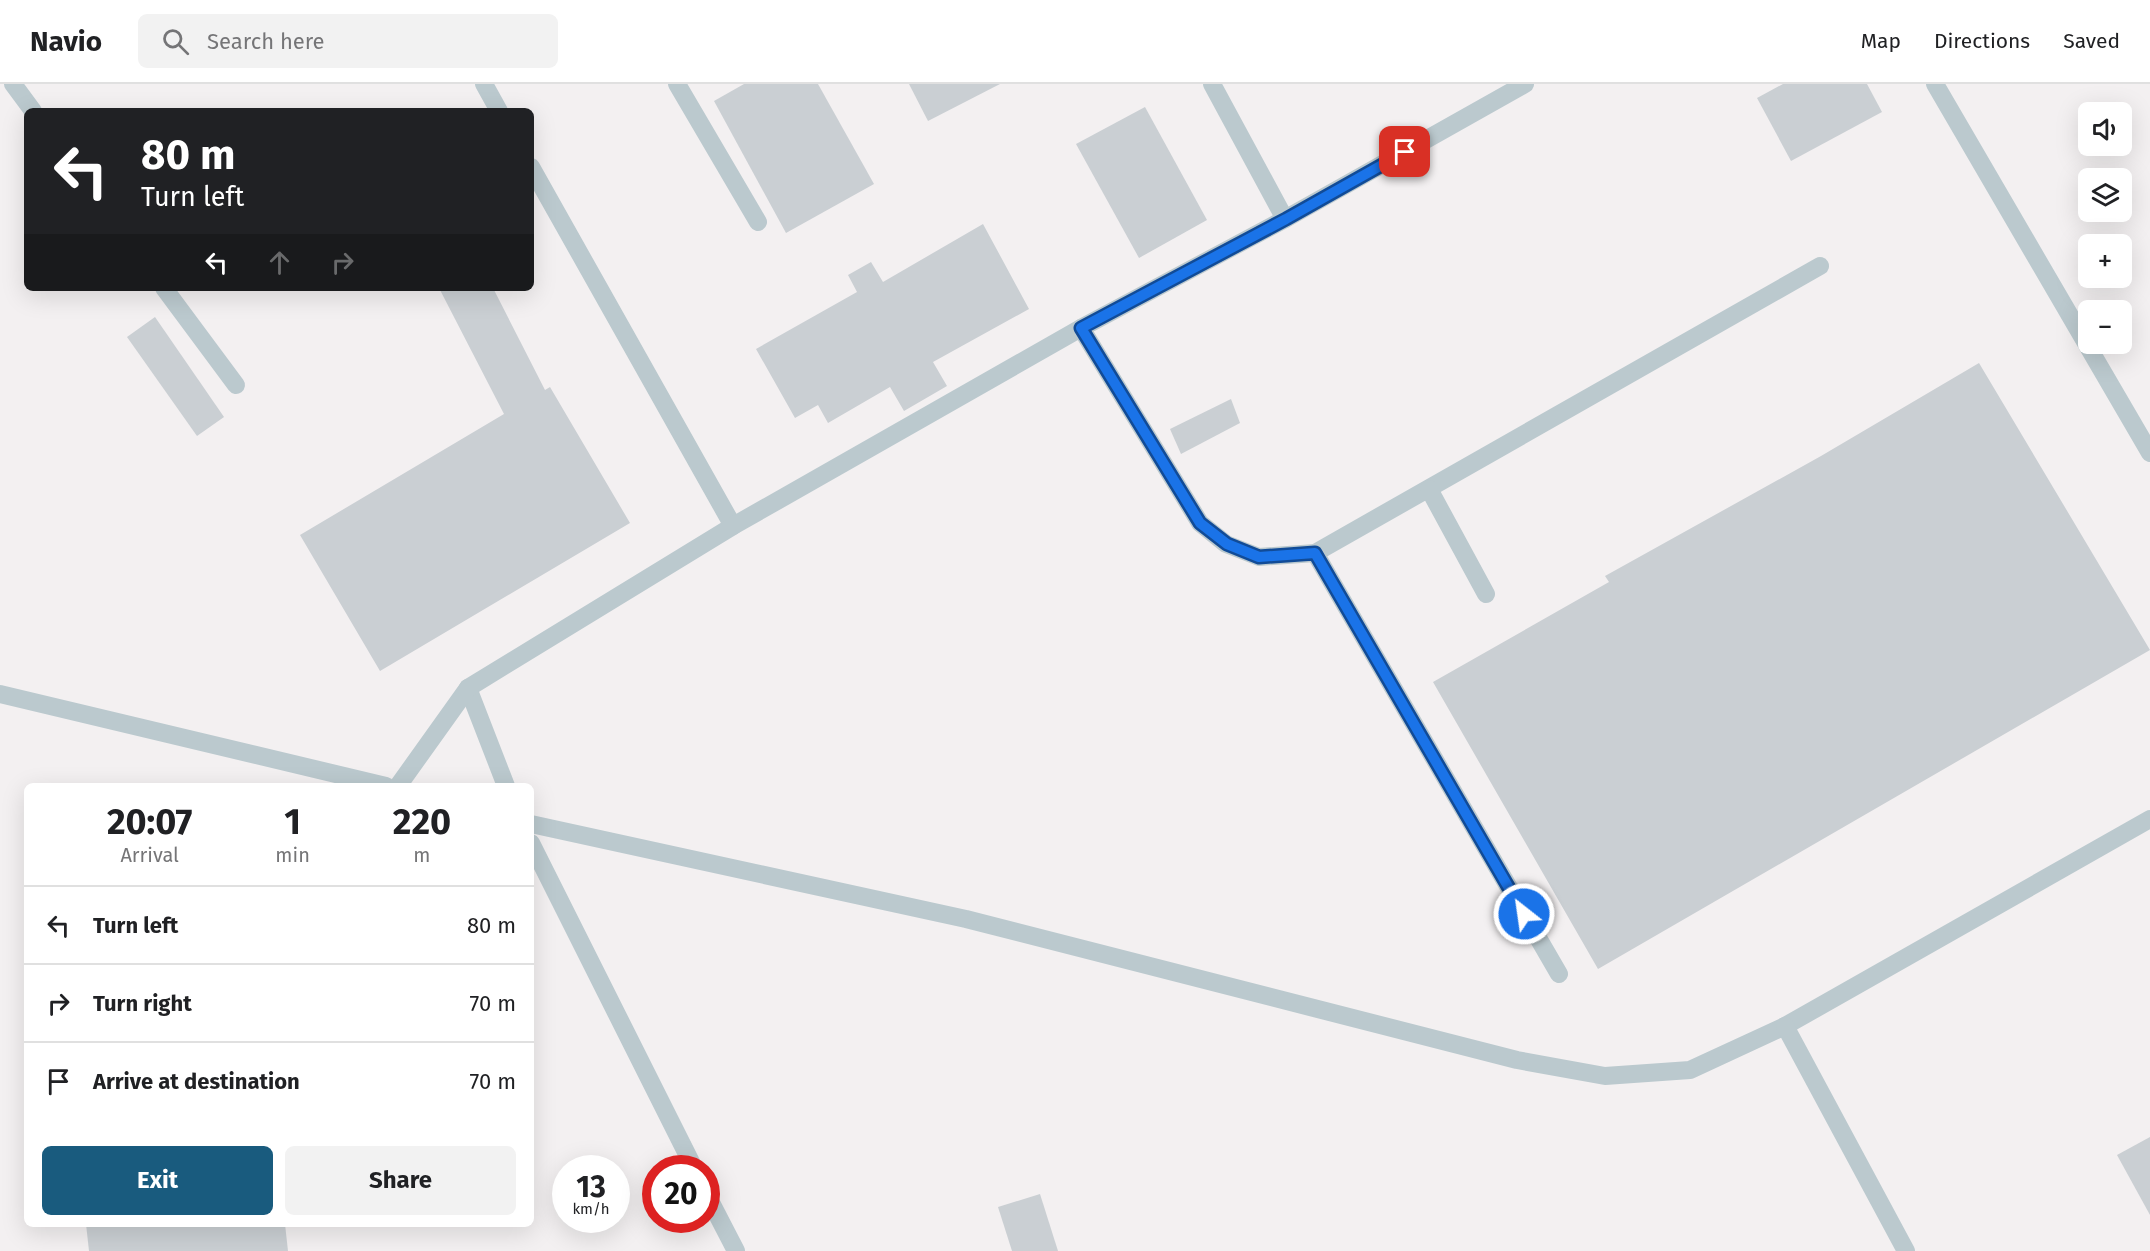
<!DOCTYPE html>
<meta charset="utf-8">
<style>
:root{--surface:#fff;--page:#f2f2f2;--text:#202124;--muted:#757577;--line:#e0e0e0;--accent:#195b7e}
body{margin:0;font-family:"Fira Sans",sans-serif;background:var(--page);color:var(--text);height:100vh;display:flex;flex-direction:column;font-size:22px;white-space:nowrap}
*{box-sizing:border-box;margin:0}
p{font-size:20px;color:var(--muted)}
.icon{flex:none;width:33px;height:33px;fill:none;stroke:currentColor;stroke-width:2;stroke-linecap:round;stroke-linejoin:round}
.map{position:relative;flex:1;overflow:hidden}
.drawer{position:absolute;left:24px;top:699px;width:510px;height:444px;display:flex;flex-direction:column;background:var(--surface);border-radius:9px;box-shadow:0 6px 24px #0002}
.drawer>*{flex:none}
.hud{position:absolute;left:24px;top:24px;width:510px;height:183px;border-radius:9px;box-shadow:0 6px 24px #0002;background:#202124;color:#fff;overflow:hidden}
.buttons{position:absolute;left:2078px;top:18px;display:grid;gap:12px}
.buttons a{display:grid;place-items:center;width:54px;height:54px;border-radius:9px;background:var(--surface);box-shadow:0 6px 24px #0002;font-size:30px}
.speed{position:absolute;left:552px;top:1071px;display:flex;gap:12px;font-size:30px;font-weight:700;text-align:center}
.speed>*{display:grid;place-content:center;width:78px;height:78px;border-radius:50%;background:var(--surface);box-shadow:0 6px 24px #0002;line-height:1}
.speed small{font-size:15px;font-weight:400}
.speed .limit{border:9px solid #d22;background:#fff;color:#111}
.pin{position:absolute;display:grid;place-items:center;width:51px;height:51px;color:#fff;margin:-26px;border-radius:12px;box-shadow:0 3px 9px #0006}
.me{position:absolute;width:66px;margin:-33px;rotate:330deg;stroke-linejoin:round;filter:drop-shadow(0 0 4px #0008)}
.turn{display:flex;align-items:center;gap:21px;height:126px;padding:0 18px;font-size:27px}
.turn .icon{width:78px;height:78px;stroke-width:2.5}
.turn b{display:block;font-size:42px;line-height:51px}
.lanes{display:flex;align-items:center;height:57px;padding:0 18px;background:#0003;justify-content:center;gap:30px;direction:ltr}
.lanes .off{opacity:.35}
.eta{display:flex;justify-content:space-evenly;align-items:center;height:102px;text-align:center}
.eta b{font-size:36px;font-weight:700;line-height:42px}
.primary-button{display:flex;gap:12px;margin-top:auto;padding:12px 18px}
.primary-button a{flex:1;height:69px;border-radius:9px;background:var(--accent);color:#fff;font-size:24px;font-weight:700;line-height:69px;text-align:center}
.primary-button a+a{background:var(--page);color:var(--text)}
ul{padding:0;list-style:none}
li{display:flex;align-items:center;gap:18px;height:78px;padding:0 18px;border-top:2px solid var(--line)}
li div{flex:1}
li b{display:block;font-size:22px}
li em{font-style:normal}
header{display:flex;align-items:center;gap:36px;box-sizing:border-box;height:84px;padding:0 30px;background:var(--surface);border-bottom:2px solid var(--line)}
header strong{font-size:28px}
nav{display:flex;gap:33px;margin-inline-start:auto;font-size:21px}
.search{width:420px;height:54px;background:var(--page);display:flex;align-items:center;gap:15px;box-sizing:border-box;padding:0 21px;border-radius:9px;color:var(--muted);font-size:22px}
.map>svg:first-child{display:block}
.building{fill:#cacfd3}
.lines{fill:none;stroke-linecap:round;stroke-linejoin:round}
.service{stroke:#bbc9ce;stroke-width:18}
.route-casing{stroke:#114b97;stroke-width:15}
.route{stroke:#1a73e8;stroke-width:10}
</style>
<header>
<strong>Navio</strong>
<div class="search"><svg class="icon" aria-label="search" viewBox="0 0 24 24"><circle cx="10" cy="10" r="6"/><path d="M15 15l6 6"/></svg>Search here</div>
<nav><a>Map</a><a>Directions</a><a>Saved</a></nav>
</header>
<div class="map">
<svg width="2150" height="1167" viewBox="0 0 2150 1167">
<rect width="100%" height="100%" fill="#f3f0f1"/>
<g class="building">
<path d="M744,0H818L874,100L786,149L714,17Z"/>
<path d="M909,0H1000L928,37Z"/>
<path d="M1783,0H1867L1882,28L1791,77L1757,14Z"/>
<path d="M1145,23L1207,136L1139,174L1076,60Z"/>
<path d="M983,140L1029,225L933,278L947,302L904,327L890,303L828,339L818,321L795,334L756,265L857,208L848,191L871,178L883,198Z"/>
<path d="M439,204H493L545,306L550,303L630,439L380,587L300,451L504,330Z"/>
<path d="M155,233L224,333L197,352L127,253Z"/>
<path d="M1979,279L2150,566L1598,885L1433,598L1609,498L1605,492L1821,372Z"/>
<path d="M1231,315L1240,339L1181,370L1170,345Z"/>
<path d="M2150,1053V1131L2117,1071Z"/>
<path d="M1040,1110L1058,1167H1012L998,1123Z"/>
<path d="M86,1140H285L288,1167H89Z"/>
</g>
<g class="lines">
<g class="service">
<path d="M13,0L33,27"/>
<path d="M484,0L499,27"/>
<path d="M677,0L758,138"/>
<path d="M1212,0L1285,135"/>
<path d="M1935,0L2150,369"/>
<path d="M531,83L733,442"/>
<path d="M164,204L236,301"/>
<path d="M1081,244L1200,439L1226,460L1259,473L1315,469L1820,182"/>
<path d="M1429,405L1486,510"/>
<path d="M1315,469L1559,890"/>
<path d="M468,604L506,702"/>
<path d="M0,610L386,702"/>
<path d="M398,702L468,604L733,442L1081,244L1285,135L1525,0"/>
<path d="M531,740L966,835L1517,976L1605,992L1690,986L1785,942L2150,735"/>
<path d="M531,759L694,1084"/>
<path d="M1785,942L1906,1167"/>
<path d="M706,1109L736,1167"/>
</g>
</g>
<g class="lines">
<g class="route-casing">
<path id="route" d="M1405,68L1286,135L1081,244L1200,439L1227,460L1259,473L1315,469L1524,830"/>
</g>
<use href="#route" class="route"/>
</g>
</svg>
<div class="buttons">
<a><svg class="icon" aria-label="sound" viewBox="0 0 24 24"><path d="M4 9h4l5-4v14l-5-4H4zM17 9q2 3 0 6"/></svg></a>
<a><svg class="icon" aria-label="layers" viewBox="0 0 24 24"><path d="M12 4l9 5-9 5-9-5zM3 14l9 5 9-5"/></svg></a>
<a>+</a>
<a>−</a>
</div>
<div class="speed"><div>13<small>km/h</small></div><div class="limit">20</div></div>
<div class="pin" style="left:1405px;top:68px;background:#d93025"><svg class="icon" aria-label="arrive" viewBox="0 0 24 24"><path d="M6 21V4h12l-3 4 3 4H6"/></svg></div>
<svg class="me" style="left:1524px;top:830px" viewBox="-20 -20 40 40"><circle r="17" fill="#1a73e8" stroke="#fff" stroke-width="3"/><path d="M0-11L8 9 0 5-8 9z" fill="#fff"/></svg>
<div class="hud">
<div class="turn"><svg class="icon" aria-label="left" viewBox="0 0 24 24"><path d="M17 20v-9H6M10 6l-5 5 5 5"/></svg><div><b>80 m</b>Turn left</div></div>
<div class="lanes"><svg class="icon" aria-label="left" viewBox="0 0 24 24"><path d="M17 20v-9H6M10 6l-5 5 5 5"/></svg><svg class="icon off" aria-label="ahead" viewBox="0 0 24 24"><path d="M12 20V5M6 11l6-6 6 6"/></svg><svg class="icon off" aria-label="right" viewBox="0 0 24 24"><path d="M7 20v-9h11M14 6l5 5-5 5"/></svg></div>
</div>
<section class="drawer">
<div class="eta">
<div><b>20:07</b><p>Arrival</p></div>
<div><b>1</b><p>min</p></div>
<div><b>220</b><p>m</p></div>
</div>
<ul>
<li><svg class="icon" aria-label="left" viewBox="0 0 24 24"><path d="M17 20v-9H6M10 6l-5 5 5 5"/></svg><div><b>Turn left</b></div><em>80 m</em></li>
<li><svg class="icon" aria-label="right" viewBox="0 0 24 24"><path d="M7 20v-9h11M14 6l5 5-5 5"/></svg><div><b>Turn right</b></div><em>70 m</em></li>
<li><svg class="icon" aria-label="arrive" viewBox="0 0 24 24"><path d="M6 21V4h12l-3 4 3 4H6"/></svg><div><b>Arrive at destination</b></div><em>70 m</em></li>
</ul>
<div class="primary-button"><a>Exit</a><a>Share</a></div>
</section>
</div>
